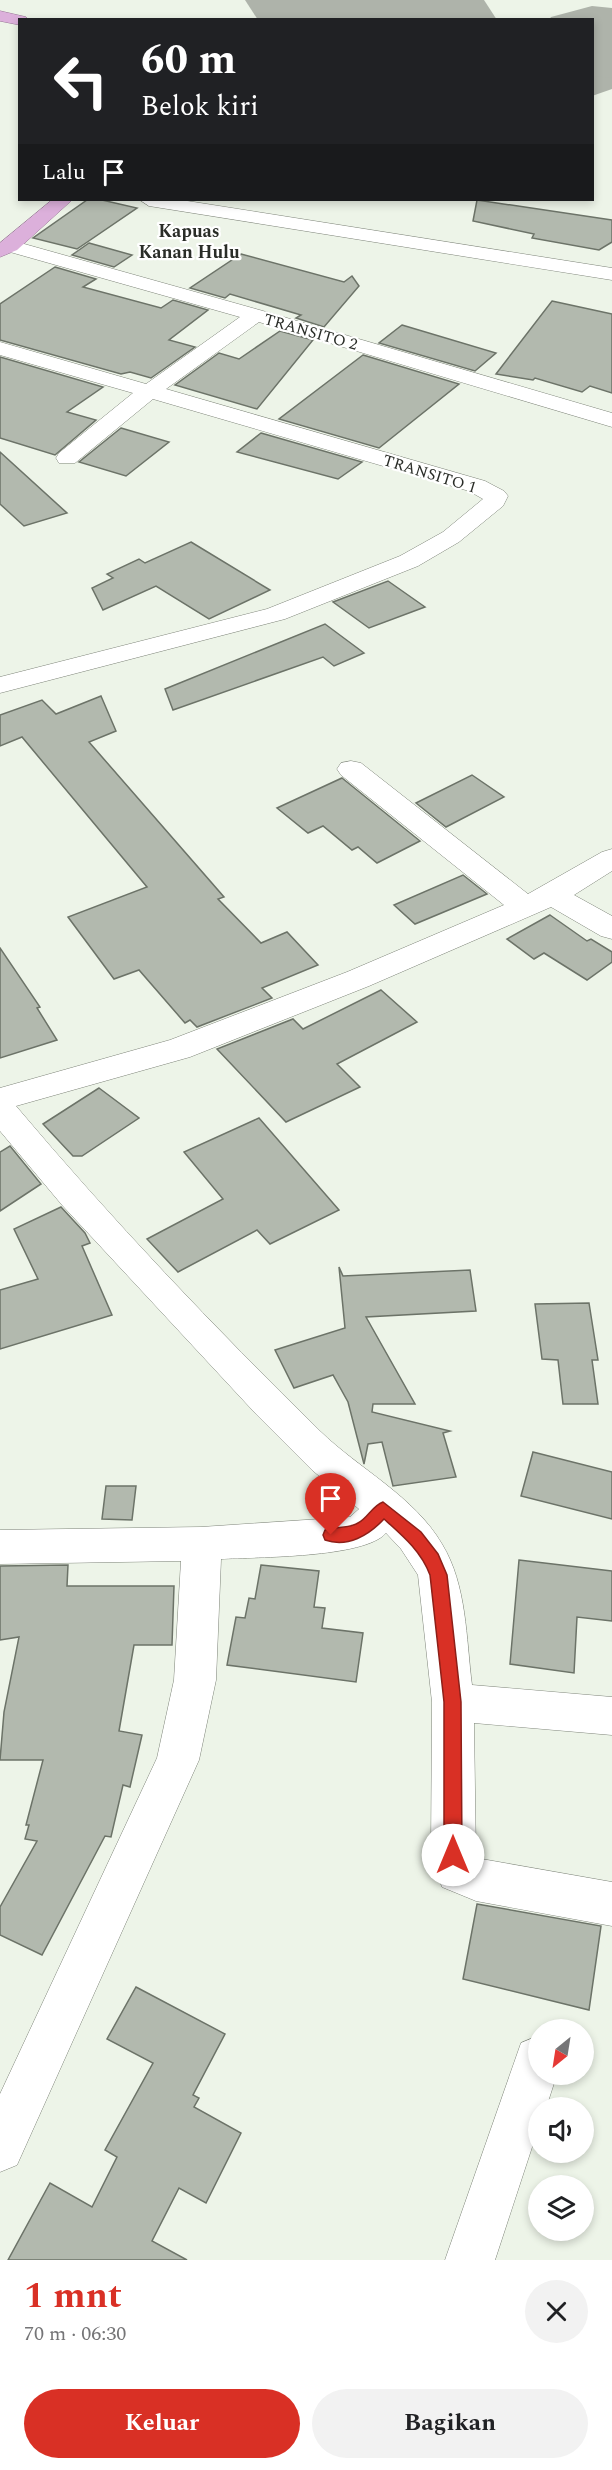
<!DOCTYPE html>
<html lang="id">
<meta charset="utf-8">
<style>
:root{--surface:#fff;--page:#f2f2f2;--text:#202124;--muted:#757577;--accent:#d93025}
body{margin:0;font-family:Spectral,serif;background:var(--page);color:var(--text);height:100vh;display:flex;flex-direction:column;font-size:22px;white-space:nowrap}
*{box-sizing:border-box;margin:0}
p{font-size:20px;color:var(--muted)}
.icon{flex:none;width:33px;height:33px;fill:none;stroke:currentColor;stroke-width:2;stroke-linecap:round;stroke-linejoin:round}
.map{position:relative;height:2260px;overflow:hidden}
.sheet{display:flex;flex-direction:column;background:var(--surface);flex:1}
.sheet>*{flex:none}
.hud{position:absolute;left:18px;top:18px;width:576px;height:183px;border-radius:0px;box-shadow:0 3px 9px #0003;background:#202124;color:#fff;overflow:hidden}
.needle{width:39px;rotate:210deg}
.tools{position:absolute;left:528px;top:2019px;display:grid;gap:12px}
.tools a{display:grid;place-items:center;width:66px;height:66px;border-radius:50%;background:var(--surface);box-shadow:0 3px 9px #0003;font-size:30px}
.pin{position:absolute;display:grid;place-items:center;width:51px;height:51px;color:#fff;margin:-62px -26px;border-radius:50% 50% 50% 0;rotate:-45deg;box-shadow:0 0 6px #0007}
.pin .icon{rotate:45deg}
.me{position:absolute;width:66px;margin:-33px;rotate:0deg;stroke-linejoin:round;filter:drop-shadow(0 0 4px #0008)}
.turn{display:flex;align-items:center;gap:21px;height:126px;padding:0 24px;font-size:27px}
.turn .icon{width:78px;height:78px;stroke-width:2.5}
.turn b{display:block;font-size:42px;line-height:51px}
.then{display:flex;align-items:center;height:57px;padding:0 24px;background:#0003;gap:12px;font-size:22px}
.round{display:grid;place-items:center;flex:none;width:63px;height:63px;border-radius:32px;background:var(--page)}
.headline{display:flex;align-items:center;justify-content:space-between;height:102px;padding:0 24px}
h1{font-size:36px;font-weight:700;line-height:45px;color:var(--accent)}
.button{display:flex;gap:12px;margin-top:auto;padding:12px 24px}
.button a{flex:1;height:69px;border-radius:36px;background:var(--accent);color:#fff;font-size:24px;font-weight:700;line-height:69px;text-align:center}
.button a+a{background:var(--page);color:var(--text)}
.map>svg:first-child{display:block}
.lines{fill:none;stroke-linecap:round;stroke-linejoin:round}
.taxiway{fill:#aeb3aa;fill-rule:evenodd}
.runway{fill:#aeb3aa;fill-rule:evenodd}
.building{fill:#b2b9ae;stroke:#6c7368;stroke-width:1.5}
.minor-casing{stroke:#7e8479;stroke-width:1}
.trunk-casing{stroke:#987696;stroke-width:1}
.minor{fill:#fff;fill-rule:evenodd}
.trunk{fill:#dcb0db;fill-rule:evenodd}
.route{fill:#d93025;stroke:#8d1f18;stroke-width:1.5}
.labels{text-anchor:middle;stroke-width:4.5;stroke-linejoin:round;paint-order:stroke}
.far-street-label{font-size:16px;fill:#2a2d28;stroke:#fff}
.far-quarter-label{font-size:18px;font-weight:bold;fill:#2a2d28;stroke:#fff}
</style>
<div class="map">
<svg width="612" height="2260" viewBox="0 0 612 2260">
<rect width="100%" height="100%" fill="#edf4e8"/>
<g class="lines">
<path class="taxiway" d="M612,46V89L592,96V53Z"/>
<g class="runway">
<path d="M245,0H484L497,20H258Z"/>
<path d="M592,6L612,8V78L592,76V20H549L551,17Z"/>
</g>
</g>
<g class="building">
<path d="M87,200H102L137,208L77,249L33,238Z"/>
<path d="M477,200L612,220V242L599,250L532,238L534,234L473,221Z"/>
<path d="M89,243L132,255L114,267L72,255Z"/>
<path d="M241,254L344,282L352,276L359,286L324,327L296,318L301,315L230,294L225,298L190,288Z"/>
<path d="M55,267L96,279L83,287L161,308L173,300L208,310L169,340L195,347L151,378L130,372L121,374L0,340V304Z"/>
<path d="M552,301L612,314V393L590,386L582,392L535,378L533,380L496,374Z"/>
<path d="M402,325L496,353L475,371L379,343Z"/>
<path d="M280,331L313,340L257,409L175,385L219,353L239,359Z"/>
<path d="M363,355L459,384L379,448L279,419Z"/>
<path d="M0,357L103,387L67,412L96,420L55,455L0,438Z"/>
<path d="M121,428L169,442L126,476L79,462Z"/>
<path d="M261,433L362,462L338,479L237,452Z"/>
<path d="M0,452L67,513L24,526L0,504Z"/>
<path d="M191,542L270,590L209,619L156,586L103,610L92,588L113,578L107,574L139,559L145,563Z"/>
<path d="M388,581L425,607L369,628L333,602Z"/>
<path d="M325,624L364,653L334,666L323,657L173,710L165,689Z"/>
<path d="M101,696L116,731L89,742L224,897L218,899L261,943L287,932L318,965L262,988L272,998L197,1027L190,1020L185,1023L139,970L114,979L68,917L147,887L22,737L0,746V715L42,700L56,714Z"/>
<path d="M472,775L504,797L446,827L416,803Z"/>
<path d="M342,778L420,841L377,863L358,847L352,850L323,826L308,833L277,808Z"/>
<path d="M463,875L487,894L415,924L394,905Z"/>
<path d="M550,915L587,941L591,939L612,952V962L587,980L544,953L534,959L507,939Z"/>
<path d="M0,948L40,1007L37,1008L57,1040L0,1058Z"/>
<path d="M381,990L417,1022L337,1064L360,1087L286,1122L217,1049L293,1019L303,1029Z"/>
<path d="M99,1088L139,1118L82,1156H73L43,1124Z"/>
<path d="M259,1118L339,1210L270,1244L257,1230L178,1272L147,1239L223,1199L184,1152Z"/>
<path d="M10,1146L41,1184L0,1211V1152Z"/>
<path d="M61,1207L85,1233L90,1243L82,1246L112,1315L0,1349V1290L38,1279L14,1229Z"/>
<path d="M339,1267L343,1276L470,1270L476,1311L366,1317L415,1404H373L372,1412L450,1431L443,1433L456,1477L393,1486L382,1442L368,1444L364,1464L348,1402L333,1375L294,1388L275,1350L345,1328Z"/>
<path d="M589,1303L598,1360H592L598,1404H563L558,1360L542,1359L535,1304Z"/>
<path d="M533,1452L612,1472V1519L521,1496Z"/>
<path d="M106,1486H136L132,1520L102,1519Z"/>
<path d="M519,1560L612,1571V1621L577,1617L574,1673L510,1664Z"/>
<path d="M68,1565L67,1586H174L172,1645H134L119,1731L142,1735L130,1787L123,1785L111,1837L105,1836L42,1955L0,1935V1907L37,1841L25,1839L29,1825H26L43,1760H0L4,1712L19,1637L0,1640V1566Z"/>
<path d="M261,1565L319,1571L314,1607L325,1608L322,1628L363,1633L356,1682L227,1665L236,1617L245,1618L249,1598L255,1599Z"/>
<path d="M477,1904L601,1926L589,2010L463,1979Z"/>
<path d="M136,1987L225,2034L193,2095L199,2098L194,2107L241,2133L206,2203L179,2188L152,2241L187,2260H8L50,2183L92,2207L117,2157L105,2150L153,2063L107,2039Z"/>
</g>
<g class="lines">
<g class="minor-casing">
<g id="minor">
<path d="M140,200H181L612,268V280L149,206Z"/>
<path d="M10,240L263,311L612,413V427L259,322L166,389L485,481L504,491L508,496L503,506L459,542L418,566L285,619L0,693V677L267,609L400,556L443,532L483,499L469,491L153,399L75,463H59L56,458L59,453L133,393L0,355V342L146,384L240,317L3,250L0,246Z"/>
<path d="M351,761L361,763L528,894L602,852L612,849V871L574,895L612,916V939L601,936L551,907L369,986L190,1057L16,1106C112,1220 214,1327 320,1431C359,1469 414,1496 442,1544C467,1585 466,1638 472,1685L612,1697V1735L474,1723L476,1858L612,1882V1926L476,1901L442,1887L431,1855L432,1702L418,1575L401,1549L386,1533C365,1558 256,1557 221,1559L216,1680L199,1760L17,2165L0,2172V2094L157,1758L174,1680L181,1561L0,1564V1530L201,1527L350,1517L359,1509L312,1470L256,1414L62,1205L0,1131V1088L170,1040L347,972L504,905L341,775L337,769L341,763Z"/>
<path d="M538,2036V2074H557L546,2108H538V2129L495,2260H445L521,2043Z"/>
</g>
</g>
<g class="trunk-casing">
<g id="trunk">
<path d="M0,11L26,17L28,20H20V25L0,21Z"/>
<path d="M52,200H72L17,250L0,257V243Z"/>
</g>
</g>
<use href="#minor" class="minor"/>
<use href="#trunk" class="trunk"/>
</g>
<path class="route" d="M383,1502L421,1532L438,1554L447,1575L461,1702L462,1855L459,1861L453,1863L446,1861L444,1855V1702L430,1575C421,1551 403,1536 384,1519C369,1535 348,1548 325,1540L323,1535L325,1530C336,1526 348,1529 358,1523C368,1518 372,1506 383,1502Z"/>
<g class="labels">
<g class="far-street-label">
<text transform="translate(311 331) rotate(16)" y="6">TRANSITO 2</text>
<text transform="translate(430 473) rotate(17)" y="6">TRANSITO 1</text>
</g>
<g class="far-quarter-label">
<text x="189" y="237">Kapuas<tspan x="189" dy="21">Kanan Hulu</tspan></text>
</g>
</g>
</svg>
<div class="tools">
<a><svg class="needle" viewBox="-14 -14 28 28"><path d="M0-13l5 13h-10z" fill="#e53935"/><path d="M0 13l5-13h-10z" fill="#757577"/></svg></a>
<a><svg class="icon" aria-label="sound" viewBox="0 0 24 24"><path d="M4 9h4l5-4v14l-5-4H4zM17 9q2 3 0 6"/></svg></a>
<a><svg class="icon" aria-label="layers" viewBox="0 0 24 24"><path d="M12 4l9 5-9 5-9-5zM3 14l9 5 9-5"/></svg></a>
</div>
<div class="pin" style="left:331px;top:1535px;background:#d93025"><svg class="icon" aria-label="arrive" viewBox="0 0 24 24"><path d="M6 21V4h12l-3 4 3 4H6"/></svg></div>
<svg class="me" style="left:453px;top:1855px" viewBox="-20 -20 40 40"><circle r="19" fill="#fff"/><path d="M0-13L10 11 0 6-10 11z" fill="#d93025"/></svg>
<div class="hud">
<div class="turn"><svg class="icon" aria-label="left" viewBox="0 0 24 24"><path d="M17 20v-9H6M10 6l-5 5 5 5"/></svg><div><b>60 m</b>Belok kiri</div></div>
<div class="then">Lalu<svg class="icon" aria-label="arrive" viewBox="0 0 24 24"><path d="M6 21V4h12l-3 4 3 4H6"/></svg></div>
</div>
</div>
<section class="sheet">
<div class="headline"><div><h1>1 mnt</h1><p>70 m · 06:30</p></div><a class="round"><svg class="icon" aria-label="close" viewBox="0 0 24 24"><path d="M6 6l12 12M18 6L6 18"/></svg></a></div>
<div class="button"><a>Keluar</a><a>Bagikan</a></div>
</section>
